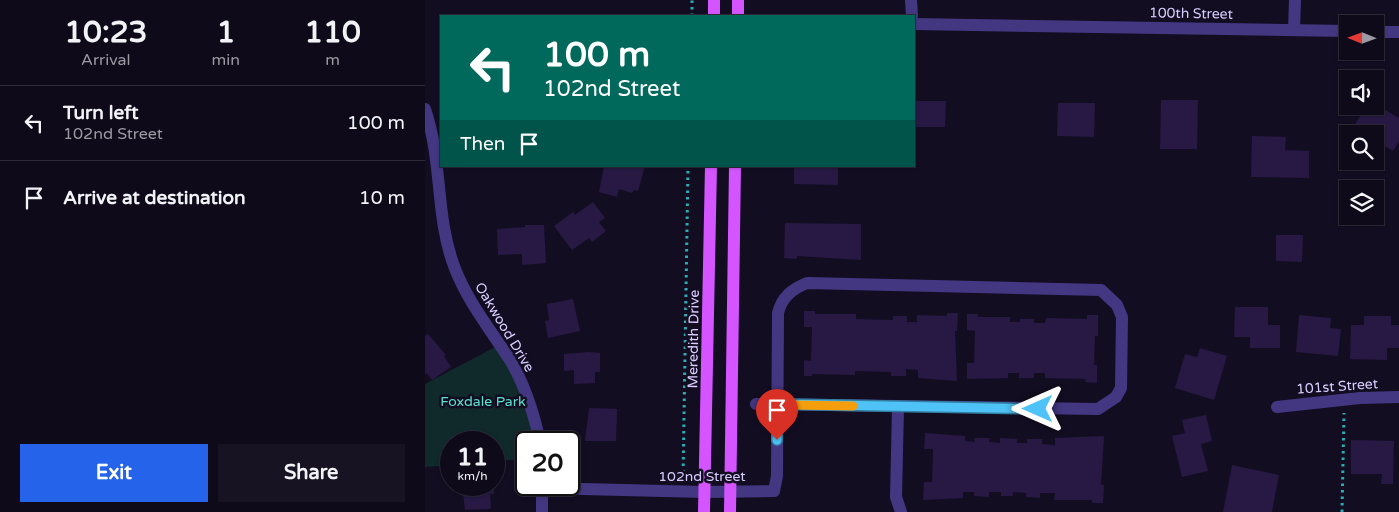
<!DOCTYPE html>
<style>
:root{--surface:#0e0a1a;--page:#171323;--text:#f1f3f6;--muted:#9b9aa2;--line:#2e2b39;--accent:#2563eb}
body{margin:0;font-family:"Varela Round",sans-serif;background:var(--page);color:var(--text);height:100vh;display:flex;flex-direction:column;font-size:19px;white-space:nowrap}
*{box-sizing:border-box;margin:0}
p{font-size:16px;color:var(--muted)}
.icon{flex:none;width:28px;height:28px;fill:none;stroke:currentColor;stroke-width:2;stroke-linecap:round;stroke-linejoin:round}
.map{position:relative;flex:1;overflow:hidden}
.details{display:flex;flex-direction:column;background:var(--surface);width:425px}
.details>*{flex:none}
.hud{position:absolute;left:15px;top:15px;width:475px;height:152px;border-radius:0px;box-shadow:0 1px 4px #0004,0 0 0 1px var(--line);background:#00695c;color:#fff;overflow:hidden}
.needle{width:32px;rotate:271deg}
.controls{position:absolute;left:914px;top:15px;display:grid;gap:10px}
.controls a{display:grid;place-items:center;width:45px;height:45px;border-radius:0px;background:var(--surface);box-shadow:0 1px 4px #0004,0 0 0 1px var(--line);font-size:25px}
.speed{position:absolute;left:15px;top:431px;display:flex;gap:10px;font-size:25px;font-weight:700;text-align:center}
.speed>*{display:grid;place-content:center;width:65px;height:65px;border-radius:50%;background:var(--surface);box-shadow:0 1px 4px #0004,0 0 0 1px var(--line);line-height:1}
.speed small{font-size:12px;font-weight:400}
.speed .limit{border:2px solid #111;border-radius:8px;background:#fff;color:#111}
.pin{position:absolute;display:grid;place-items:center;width:42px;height:42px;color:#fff;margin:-51px -21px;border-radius:50% 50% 50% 0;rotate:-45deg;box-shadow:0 0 5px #0007}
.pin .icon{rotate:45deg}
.me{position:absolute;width:55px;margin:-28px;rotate:270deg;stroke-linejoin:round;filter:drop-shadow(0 0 4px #0008)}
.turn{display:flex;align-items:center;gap:18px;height:105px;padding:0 20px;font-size:22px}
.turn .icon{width:65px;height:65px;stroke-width:2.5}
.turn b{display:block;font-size:35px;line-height:42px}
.then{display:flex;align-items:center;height:48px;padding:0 20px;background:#0003;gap:10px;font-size:19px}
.eta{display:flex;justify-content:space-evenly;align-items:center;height:85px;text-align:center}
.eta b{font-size:30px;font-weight:700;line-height:35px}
.button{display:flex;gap:10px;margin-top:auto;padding:10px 20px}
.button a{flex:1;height:58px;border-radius:0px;background:var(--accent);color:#fff;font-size:20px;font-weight:700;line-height:58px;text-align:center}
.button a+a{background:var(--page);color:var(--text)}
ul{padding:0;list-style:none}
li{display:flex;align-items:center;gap:15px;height:75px;padding:0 20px;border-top:1px solid var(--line)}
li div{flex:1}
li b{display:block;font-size:19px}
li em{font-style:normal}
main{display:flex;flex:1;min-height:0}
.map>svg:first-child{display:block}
.green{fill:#102a2c}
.building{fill:#271943}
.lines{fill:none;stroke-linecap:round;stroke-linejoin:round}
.path{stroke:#2cadb5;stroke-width:3;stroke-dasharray:2.5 4;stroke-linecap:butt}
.minor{stroke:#433782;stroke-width:12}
.major{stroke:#d455ff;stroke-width:12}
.route-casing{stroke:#337fa1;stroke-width:12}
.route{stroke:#4fc3f7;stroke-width:9}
.slow{stroke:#f59e0b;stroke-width:9}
.labels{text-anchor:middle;stroke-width:5;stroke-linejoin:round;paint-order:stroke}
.street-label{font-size:14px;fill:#daceff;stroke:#130d22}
.park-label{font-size:14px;fill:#59e1cf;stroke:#130d22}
</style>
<main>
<section class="details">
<div class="eta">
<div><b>10:23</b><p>Arrival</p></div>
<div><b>1</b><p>min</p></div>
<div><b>110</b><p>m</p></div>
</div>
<ul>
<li><svg class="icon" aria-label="left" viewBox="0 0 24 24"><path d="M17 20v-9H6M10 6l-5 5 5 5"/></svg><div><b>Turn left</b><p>102nd Street</p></div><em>100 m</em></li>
<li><svg class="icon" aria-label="arrive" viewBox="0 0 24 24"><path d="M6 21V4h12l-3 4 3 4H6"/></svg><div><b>Arrive at destination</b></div><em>10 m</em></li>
</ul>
<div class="button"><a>Exit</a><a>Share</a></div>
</section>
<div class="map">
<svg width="974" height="512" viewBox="0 0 974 512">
<rect width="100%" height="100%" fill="#130d22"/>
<path class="green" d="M74,345L85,361L115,442H101V459L69,461V442H26V465L0,467V384Z"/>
<g class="building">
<path d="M736,100H773L772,149H735Z"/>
<path d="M489,101H521L520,127H489Z"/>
<path d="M633,103H670L669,137L632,136Z"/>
<path d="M950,104L974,118V141L968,151L950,140V134H939L928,128L941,106H950Z"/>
<path d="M827,136L861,137L860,150L884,151V178L826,177Z"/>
<path d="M179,166L185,168L186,166H220L213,191L209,190L207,193L194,189L192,197L174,192Z"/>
<path d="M369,166H413V185L369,184Z"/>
<path d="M168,202L180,218L174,222L181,231L167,242L164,238L147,250L129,226L148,212L150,215Z"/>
<path d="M360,223L436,224V260L372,256V259L359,258Z"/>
<path d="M100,225H119L121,263L97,265V254L73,255L72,229L100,227Z"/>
<path d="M851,235H878L877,262L851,261Z"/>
<path d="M148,299L155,331L123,338L120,321L124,320L122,304Z"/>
<path d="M810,307H843V325H855V348H825V337H809Z"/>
<path d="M379,311H390V314H431V319L468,320V316H482V322H492V315L522,316V313H533L532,331H530L532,381L493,378V370L481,369V376H466V372L430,371V375L387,374V376H379V360L386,361L387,327H379Z"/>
<path d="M542,314H553V317H585V322H595V319H609V323H620L621,318L662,319V315H673V336H670L669,365H672V383L660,382L661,379L620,378V373H609V378H594V373H583V378L542,379V363H549L550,331L542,330Z"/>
<path d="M874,315L906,318L905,328L916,329L913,356L871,352Z"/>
<path d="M939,316H966V325H974V348H962V360L925,359L926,325H939Z"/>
<path d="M3,334L21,355L19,356L26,367L7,380L2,373L0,374V336Z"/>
<path d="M775,348L802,356L789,400L750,388L760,354L772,357Z"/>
<path d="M164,352L175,353V372H170V383L149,384V370L139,371V354Z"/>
<path d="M164,408L192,409L191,441H160Z"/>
<path d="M781,415L787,441L776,444L783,471L757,477L747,436L760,433L757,420Z"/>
<path d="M500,433L540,436V441L550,442L549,438H565L564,442L575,443V438L592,439V443H602V439H617V444L630,445V438L679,436L676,485H679L678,503H667V500H629L630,493H615V498L601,497V493L588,492V496H576V492H564V497L549,496V492H538V498L498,500L499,482H507L508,449H499Z"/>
<path d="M926,440L969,441L968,484H956L957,474H926Z"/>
<path d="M807,465L854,475L847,512H798Z"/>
<path d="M37,485H69V494H65L66,509L40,510Z"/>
</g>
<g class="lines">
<g class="path">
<path d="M267,16V0"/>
<path d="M258,479L263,166"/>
<path d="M917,512L919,413"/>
</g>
<g class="minor">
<path d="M486,0L487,16"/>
<path d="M489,24L922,31"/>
<path d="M869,30L870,0"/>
<path d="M950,32H974"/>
<path d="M0,109C18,162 10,215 29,266C42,301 65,329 85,360C100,385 109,414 115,442"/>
<path d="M852,407L935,398L974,397"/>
<path d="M473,408L471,497L476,512"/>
<path d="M117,488L279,492L349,491L352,476L353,313C357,297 367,289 382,283L676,290L692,305L697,317L696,388L691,397L673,409C559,408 445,406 331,404"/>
<path d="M117,512V485"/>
</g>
<g class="major">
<path d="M313,0V16"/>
<path d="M289,16V0"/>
<path d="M279,512L286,166"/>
<path d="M305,512L310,166"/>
</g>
</g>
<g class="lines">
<g class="route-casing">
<path id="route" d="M352,440V404L613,409"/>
</g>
<use href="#route" class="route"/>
<path class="slow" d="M369,405L428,406"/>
</g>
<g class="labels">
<g class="street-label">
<text transform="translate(766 13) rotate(1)" y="5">100th Street</text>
<text transform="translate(80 327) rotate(59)" y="5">Oakwood Drive</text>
<text transform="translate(268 339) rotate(-89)" y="5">Meredith Drive</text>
<text transform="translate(912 386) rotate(-4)" y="5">101st Street</text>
<text x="277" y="481">102nd Street</text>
</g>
<g class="park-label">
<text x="58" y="406">Foxdale Park</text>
</g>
</g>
</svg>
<div class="controls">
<a><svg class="needle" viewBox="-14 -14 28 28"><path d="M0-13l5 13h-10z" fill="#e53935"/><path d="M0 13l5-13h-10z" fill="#9b9aa2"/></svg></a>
<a><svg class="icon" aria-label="sound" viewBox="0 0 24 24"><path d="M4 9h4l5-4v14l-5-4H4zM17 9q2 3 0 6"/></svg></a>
<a><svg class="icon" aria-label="search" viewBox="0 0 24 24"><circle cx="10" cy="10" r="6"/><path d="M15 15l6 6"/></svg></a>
<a><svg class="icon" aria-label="layers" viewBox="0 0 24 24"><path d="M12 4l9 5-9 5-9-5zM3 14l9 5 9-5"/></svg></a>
</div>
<div class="speed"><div>11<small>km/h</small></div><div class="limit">20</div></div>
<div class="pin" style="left:352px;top:440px;background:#d93025"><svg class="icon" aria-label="arrive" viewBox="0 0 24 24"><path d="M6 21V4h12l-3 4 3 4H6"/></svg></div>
<svg class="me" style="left:613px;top:409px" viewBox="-20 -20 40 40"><path d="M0-17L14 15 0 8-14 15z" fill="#4fc3f7" stroke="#fff" stroke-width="4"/></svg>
<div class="hud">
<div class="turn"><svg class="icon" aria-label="left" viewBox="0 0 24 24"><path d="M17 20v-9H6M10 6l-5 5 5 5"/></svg><div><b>100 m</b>102nd Street</div></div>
<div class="then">Then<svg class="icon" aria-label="arrive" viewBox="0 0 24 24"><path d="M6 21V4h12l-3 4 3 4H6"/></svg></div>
</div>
</div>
</main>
